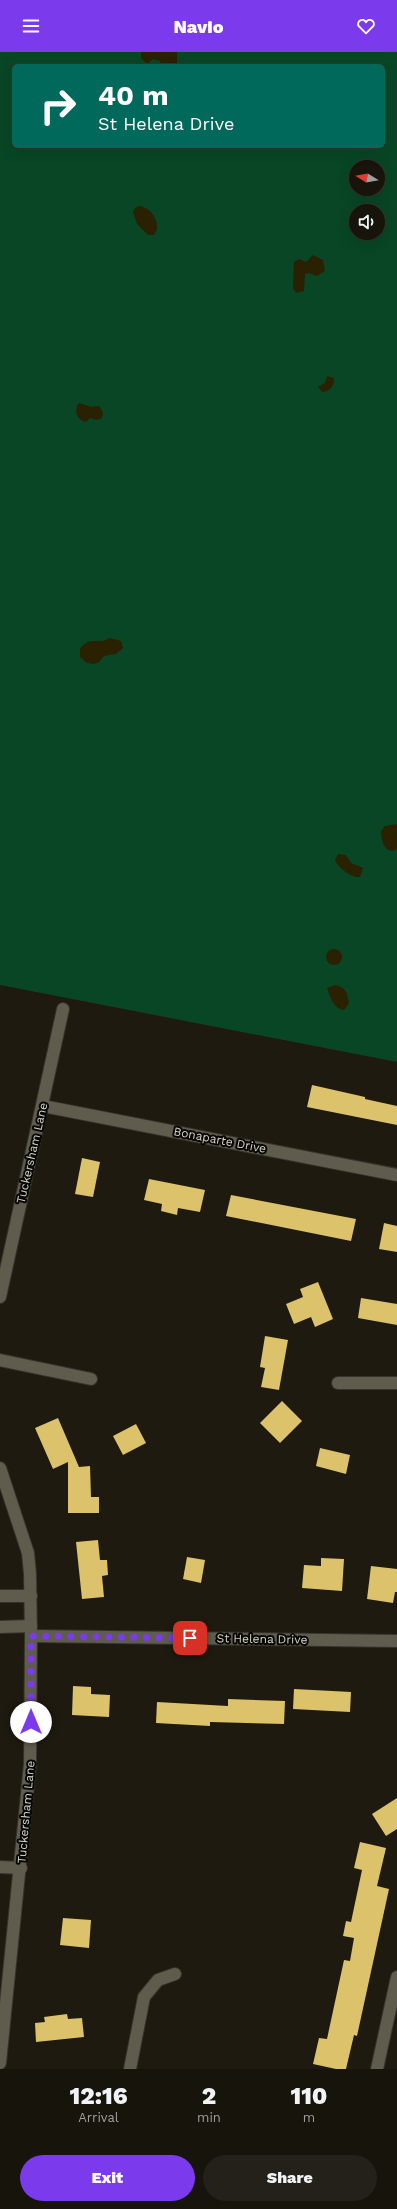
<!DOCTYPE html>
<style>
:root{--surface:#16140b;--page:#232119;--text:#f1f3f6;--muted:#9e9e9d;--line:#35332c;--accent:#7c3aed}
body{margin:0;font-family:"Work Sans",sans-serif;background:var(--page);color:var(--text);height:100vh;display:flex;flex-direction:column;font-size:15px;white-space:nowrap}
*{box-sizing:border-box;margin:0}
p{font-size:13px;color:var(--muted)}
.icon{flex:none;width:22px;height:22px;fill:none;stroke:currentColor;stroke-width:2;stroke-linecap:round;stroke-linejoin:round}
.map{position:relative;height:2017px;overflow:hidden}
.side{display:flex;flex-direction:column;background:var(--surface);flex:1}
.side>*{flex:none}
.banner{position:absolute;left:12px;top:12px;width:373px;height:84px;border-radius:6px;box-shadow:0 4px 16px #0002,0 0 0 1px var(--line);background:#00695c;color:#fff;overflow:hidden}
.needle{width:26px;rotate:281deg}
.fabs{position:absolute;left:349px;top:108px;display:grid;gap:8px}
.fabs a{display:grid;place-items:center;width:36px;height:36px;border-radius:50%;background:var(--surface);box-shadow:0 4px 16px #0002,0 0 0 1px var(--line);font-size:20px}
.pin{position:absolute;display:grid;place-items:center;width:34px;height:34px;color:#fff;margin:-17px;border-radius:8px;box-shadow:0 2px 6px #0006}
.me{position:absolute;width:44px;margin:-22px;rotate:0deg;stroke-linejoin:round;filter:drop-shadow(0 0 3px #0008)}
.turn{display:flex;align-items:center;gap:14px;height:84px;padding:0 20px;font-size:18px}
.turn .icon{width:52px;height:52px;stroke-width:2.5}
.turn b{display:block;font-size:28px;line-height:34px}
.eta{display:flex;justify-content:space-evenly;align-items:center;height:68px;text-align:center}
.eta b{font-size:24px;font-weight:800;line-height:28px}
.cta{display:flex;gap:8px;margin-top:auto;padding:8px 20px}
.cta a{flex:1;height:46px;border-radius:24px;background:var(--accent);color:#fff;font-size:16px;font-weight:800;line-height:46px;text-align:center}
.cta a+a{background:var(--page);color:var(--text)}
header{display:flex;justify-content:space-between;align-items:center;height:52px;padding:0 20px;background:var(--accent);color:#fff;font-size:18px;font-weight:800}
.map>svg:first-child{display:block}
.green{fill:#094625;fill-rule:evenodd}
.sand{fill:#292101}
.building{fill:#dcc26a}
.lines{fill:none;stroke-linecap:round;stroke-linejoin:round}
.minor-casing{stroke:#35332d;stroke-width:14}
.minor{stroke:#5f5b4d;stroke-width:12}
.route{stroke:#7c3aed;stroke-width:7;stroke-dasharray:0 12.6}
.labels{text-anchor:middle;stroke-width:4;stroke-linejoin:round;paint-order:stroke}
.street-label{font-size:12px;fill:#d5d3cb;stroke:#070603}
</style>
<header><svg class="icon" aria-label="menu" viewBox="0 0 24 24"><path d="M4 6h16M4 12h16M4 18h16"/></svg>Navio<svg class="icon" aria-label="heart" viewBox="0 0 24 24"><path d="M12 20l-8-8c-3-5 5-10 8-4 3-6 11-1 8 4z"/></svg></header>
<div class="map">
<svg width="397" height="2017" viewBox="0 0 397 2017">
<rect width="100%" height="100%" fill="#1e1a0f"/>
<path class="green" d="M0,0H397V1010L0,933ZM14,14H383V94H14ZM356,115H378V137H356ZM356,159H378V181H356Z"/>
<g class="sand">
<path d="M141,0H177V14H161L160,9L153,7L147,12L141,6Z"/>
<path d="M139,154C150,155 158,167 157,177L154,183H148L137,172L133,160L135,156Z"/>
<path d="M313,203L323,208L325,219L317,224L309,221L305,222L304,239L296,241L293,236L294,210L299,207L306,210Z"/>
<path d="M327,324L334,326C334,334 331,339 322,340L318,335L325,331Z"/>
<path d="M79,351L91,355L99,354L103,360L102,366L97,368L90,366L86,370C77,368 73,358 79,351Z"/>
<path d="M110,586L121,589L123,596L116,602L104,604L99,610L94,612L87,611L80,605V597C86,588 92,589 101,589C104,589 107,587 110,586Z"/>
<path d="M397,772V797C385,804 381,788 381,779L385,774Z"/>
<path d="M338,802L346,803L351,811L363,816L360,825C352,826 338,816 335,808Z"/>
<circle cx="334" cy="905" r="8"/>
<path d="M335,933C346,935 347,941 349,951L344,958C334,957 330,945 327,936Z"/>
</g>
<g class="building">
<path d="M312,1033L365,1045V1047L397,1054V1073L307,1055Z"/>
<path d="M82,1106L100,1110L93,1145L75,1142Z"/>
<path d="M149,1127L205,1138L200,1160L178,1156L177,1163L161,1159L162,1152L144,1148Z"/>
<path d="M231,1143L356,1167L351,1189L226,1164Z"/>
<path d="M384,1171L397,1174V1200L379,1197Z"/>
<path d="M318,1230L333,1267L315,1275L311,1265L294,1272L286,1252L303,1245L300,1237Z"/>
<path d="M361,1246L397,1252V1273L358,1266Z"/>
<path d="M265,1284L288,1288L279,1338L261,1335L265,1316L260,1315Z"/>
<path d="M282,1349L302,1369L280,1391L260,1371Z"/>
<path d="M58,1366L79,1415L90,1414L91,1445H99V1461H68V1410L53,1417L35,1376Z"/>
<path d="M136,1372L146,1391L123,1403L113,1384Z"/>
<path d="M320,1396L350,1403L346,1422L316,1414Z"/>
<path d="M98,1488L100,1508H107L108,1523L102,1524L104,1545L82,1547L76,1490Z"/>
<path d="M187,1505L205,1508L201,1531L183,1527Z"/>
<path d="M321,1506L344,1507L342,1539L302,1536L304,1513L321,1514Z"/>
<path d="M371,1514L397,1517V1540H395L393,1551L367,1547Z"/>
<path d="M73,1634L91,1635V1642L110,1643L109,1665L72,1663Z"/>
<path d="M294,1637L351,1640L350,1660L293,1657Z"/>
<path d="M228,1647L285,1649L284,1672L210,1670V1674L156,1671L157,1650L228,1654Z"/>
<path d="M397,1746V1777L386,1784L372,1762Z"/>
<path d="M360,1790L386,1796L377,1834L389,1837L357,1984L354,1983L346,2017H336L313,2012L319,1986L327,1987L344,1908L350,1909L354,1886L343,1884L346,1869L351,1870L362,1818L354,1816Z"/>
<path d="M63,1866L91,1868L89,1896L60,1893Z"/>
<path d="M67,1962L68,1967L82,1966L84,1985L36,1990L35,1971L45,1970L44,1965Z"/>
</g>
<g class="lines">
<g class="minor-casing">
<g id="minor">
<path d="M43,1054L397,1123"/>
<path d="M0,1245L63,957"/>
<path d="M0,1308L91,1327"/>
<path d="M338,1331H397"/>
<path d="M0,1416L28,1501L30,1522L31,1584L30,1712L0,2011"/>
<path d="M0,1544H31"/>
<path d="M0,1575L31,1574"/>
<path d="M31,1584L397,1589"/>
<path d="M0,1815L21,1816"/>
<path d="M130,2017L144,1945L158,1928L175,1922"/>
<path d="M377,2017L397,1925"/>
</g>
</g>
<use href="#minor" class="minor"/>
</g>
<g class="lines">
<path class="route" d="M31,1670V1584L190,1586"/>
</g>
<g class="labels">
<g class="street-label">
<text transform="translate(220 1088) rotate(11)" y="4">Bonaparte Drive</text>
<text transform="translate(32 1101) rotate(-77)" y="4">Tuckersham Lane</text>
<text transform="translate(262 1587) rotate(1)" y="4">St Helena Drive</text>
<text transform="translate(26 1760) rotate(-85)" y="4">Tuckersham Lane</text>
</g>
</g>
</svg>
<div class="fabs">
<a><svg class="needle" viewBox="-14 -14 28 28"><path d="M0-13l5 13h-10z" fill="#e53935"/><path d="M0 13l5-13h-10z" fill="#9e9e9d"/></svg></a>
<a><svg class="icon" aria-label="sound" viewBox="0 0 24 24"><path d="M4 9h4l5-4v14l-5-4H4zM17 9q2 3 0 6"/></svg></a>
</div>
<div class="pin" style="left:190px;top:1586px;background:#d93025"><svg class="icon" aria-label="arrive" viewBox="0 0 24 24"><path d="M6 21V4h12l-3 4 3 4H6"/></svg></div>
<svg class="me" style="left:31px;top:1670px" viewBox="-20 -20 40 40"><circle r="19" fill="#fff"/><path d="M0-13L10 11 0 6-10 11z" fill="#7c3aed"/></svg>
<div class="banner">
<div class="turn"><svg class="icon" aria-label="right" viewBox="0 0 24 24"><path d="M7 20v-9h11M14 6l5 5-5 5"/></svg><div><b>40 m</b>St Helena Drive</div></div>
</div>
</div>
<section class="side">
<div class="eta">
<div><b>12:16</b><p>Arrival</p></div>
<div><b>2</b><p>min</p></div>
<div><b>110</b><p>m</p></div>
</div>
<div class="cta"><a>Exit</a><a>Share</a></div>
</section>
